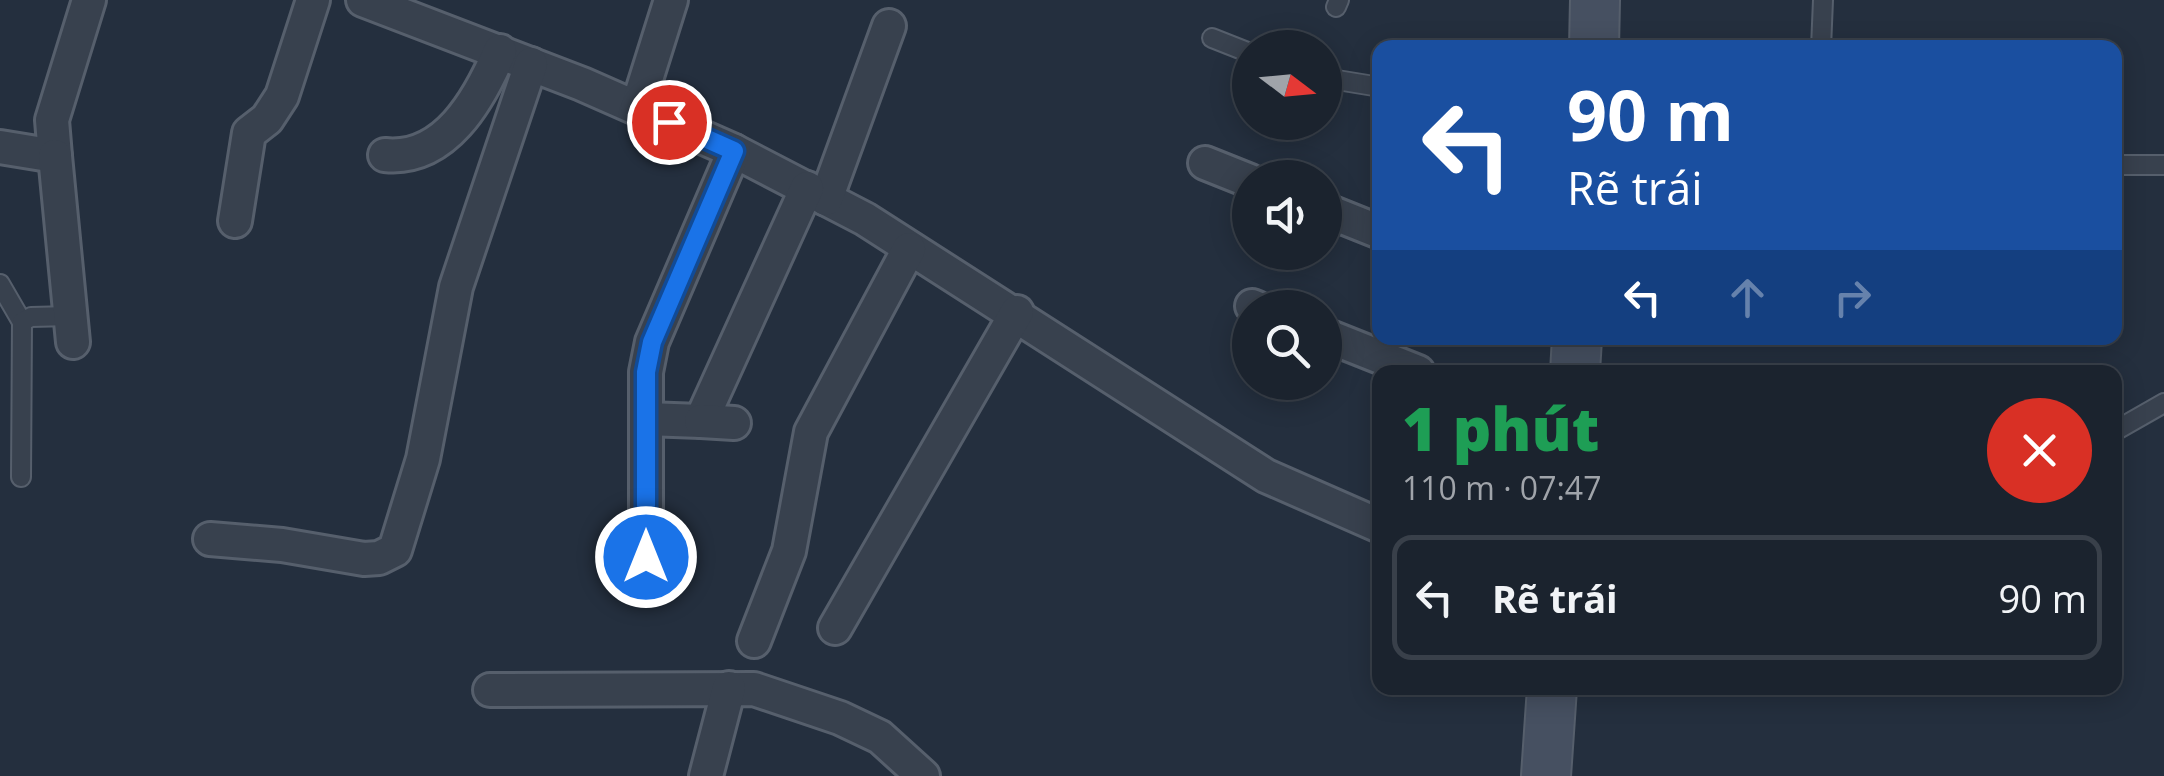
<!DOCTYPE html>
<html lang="vi">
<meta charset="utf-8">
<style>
:root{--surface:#1b232e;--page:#282f3a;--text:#f1f3f6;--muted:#a0a4aa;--line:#39404a}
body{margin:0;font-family:"Open Sans",sans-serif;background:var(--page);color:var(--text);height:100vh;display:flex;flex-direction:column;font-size:38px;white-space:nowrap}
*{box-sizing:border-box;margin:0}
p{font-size:32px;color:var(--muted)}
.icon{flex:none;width:55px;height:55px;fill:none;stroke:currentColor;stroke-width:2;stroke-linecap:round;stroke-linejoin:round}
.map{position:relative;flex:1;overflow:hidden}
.side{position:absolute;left:1372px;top:365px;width:750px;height:330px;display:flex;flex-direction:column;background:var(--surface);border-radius:20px;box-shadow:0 5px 25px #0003,0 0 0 2px var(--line)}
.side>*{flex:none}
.hud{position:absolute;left:1372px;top:40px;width:750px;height:305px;border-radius:20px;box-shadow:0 5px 25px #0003,0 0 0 2px var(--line);background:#1a4fa0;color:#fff;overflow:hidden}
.needle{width:65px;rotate:106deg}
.buttons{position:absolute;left:1232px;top:30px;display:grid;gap:20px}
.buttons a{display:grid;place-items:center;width:110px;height:110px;border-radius:50%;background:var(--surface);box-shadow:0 5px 25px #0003,0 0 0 2px var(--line);font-size:50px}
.pin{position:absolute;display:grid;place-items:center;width:85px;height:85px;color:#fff;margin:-42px;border:5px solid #fff;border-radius:50%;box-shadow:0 2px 10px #0007}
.me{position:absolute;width:110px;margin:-55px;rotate:0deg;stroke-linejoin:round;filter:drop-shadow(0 0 8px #0008)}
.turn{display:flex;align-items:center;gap:35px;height:210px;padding:0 30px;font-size:45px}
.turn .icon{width:130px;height:130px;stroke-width:2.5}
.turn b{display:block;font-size:70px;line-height:85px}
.lanes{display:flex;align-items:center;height:95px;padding:0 30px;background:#0003;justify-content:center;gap:50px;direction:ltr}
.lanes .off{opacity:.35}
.round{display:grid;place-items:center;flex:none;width:105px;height:105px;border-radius:52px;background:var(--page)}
.headline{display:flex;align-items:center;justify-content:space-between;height:170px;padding:0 30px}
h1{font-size:60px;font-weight:800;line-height:75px;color:#1e9e55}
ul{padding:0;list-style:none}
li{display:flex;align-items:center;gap:30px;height:125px;margin:0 20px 15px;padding:0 10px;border:5px solid var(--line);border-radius:20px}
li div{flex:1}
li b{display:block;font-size:38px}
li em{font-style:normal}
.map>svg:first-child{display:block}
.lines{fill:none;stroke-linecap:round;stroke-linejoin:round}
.service-casing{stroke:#565f6c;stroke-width:22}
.minor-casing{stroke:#565f6c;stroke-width:38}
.secondary-casing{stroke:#565f6c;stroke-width:52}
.service{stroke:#38414e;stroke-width:18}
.minor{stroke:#38414e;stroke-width:32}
.secondary{stroke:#465061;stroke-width:48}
.route-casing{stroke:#114b97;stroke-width:25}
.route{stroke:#1a73e8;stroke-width:18}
</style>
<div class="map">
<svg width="2164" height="776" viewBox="0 0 2164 776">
<rect width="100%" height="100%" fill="#242f3e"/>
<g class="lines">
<g class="service-casing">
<g id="service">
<path d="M1336,7L1339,0"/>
<path d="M1212,38L1250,53"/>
<path d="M1821,48L1823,0"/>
<path d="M1325,78L1380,87"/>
<path d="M2115,165H2164"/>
<path d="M0,284L22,322"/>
<path d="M2115,431L2164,403"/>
<path d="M21,477L22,322L31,317L70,316"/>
</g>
</g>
<g class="minor-casing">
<g id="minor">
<path d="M363,0L582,84L734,151L865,219L1266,476L1380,526"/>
<path d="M637,108L671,0"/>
<path d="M0,147L55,156L52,120L89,0"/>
<path d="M385,155C445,161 479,100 500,51"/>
<path d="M55,156L73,342"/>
<path d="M1205,163L1250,181"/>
<path d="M826,199L889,26"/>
<path d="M1325,210L1380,232"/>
<path d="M235,221L249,133L267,119L282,96L313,0"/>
<path d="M1252,306L1257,308"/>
<path d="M1325,335L1418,372"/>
<path d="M646,419L701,421L807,188"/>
<path d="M701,421L734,423"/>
<path d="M210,539L282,545L364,559L379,558L395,550L423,459L456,287L531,64"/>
<path d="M646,557V372L652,342L734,151"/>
<path d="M835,628L1017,312"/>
<path d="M754,641L789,551L811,432L909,249"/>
<path d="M490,690L754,689L840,718L880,737L923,776"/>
<path d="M706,776L729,688"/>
</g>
</g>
<g class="secondary-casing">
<g id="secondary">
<path d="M1594,48L1595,0"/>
<path d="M1575,372L1577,338"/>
<path d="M1546,776L1552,688"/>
</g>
</g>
<use href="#service" class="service"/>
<use href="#minor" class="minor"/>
<use href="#secondary" class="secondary"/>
</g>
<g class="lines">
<g class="route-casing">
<path id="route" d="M646,557V372L652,342L734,151L669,122"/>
</g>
<use href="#route" class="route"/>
</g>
</svg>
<div class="buttons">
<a><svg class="needle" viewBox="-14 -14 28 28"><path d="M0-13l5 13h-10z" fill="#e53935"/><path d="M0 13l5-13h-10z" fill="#a0a4aa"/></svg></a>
<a><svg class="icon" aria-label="sound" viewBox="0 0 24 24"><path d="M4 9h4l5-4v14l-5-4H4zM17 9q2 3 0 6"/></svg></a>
<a><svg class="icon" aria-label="search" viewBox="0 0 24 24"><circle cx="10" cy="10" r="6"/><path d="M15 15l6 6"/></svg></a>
</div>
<div class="pin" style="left:669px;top:122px;background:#d93025"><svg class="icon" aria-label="arrive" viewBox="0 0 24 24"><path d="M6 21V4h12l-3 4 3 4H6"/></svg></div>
<svg class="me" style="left:646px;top:557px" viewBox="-20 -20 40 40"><circle r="17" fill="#1a73e8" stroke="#fff" stroke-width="3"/><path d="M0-11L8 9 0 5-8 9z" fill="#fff"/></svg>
<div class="hud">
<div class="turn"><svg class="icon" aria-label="left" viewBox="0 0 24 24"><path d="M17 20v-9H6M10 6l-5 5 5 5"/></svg><div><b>90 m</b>Rẽ trái</div></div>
<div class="lanes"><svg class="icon" aria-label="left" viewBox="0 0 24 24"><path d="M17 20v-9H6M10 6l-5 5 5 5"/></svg><svg class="icon off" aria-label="ahead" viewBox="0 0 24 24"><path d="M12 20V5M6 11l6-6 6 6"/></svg><svg class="icon off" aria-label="right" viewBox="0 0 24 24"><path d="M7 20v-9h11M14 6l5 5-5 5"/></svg></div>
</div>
<section class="side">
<div class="headline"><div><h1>1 phút</h1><p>110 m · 07:47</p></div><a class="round" style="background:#d93025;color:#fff"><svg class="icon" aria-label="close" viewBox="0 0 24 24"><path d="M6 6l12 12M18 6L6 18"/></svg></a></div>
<ul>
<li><svg class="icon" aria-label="left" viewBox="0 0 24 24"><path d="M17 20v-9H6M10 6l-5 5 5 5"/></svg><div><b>Rẽ trái</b></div><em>90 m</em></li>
</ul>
</section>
</div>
